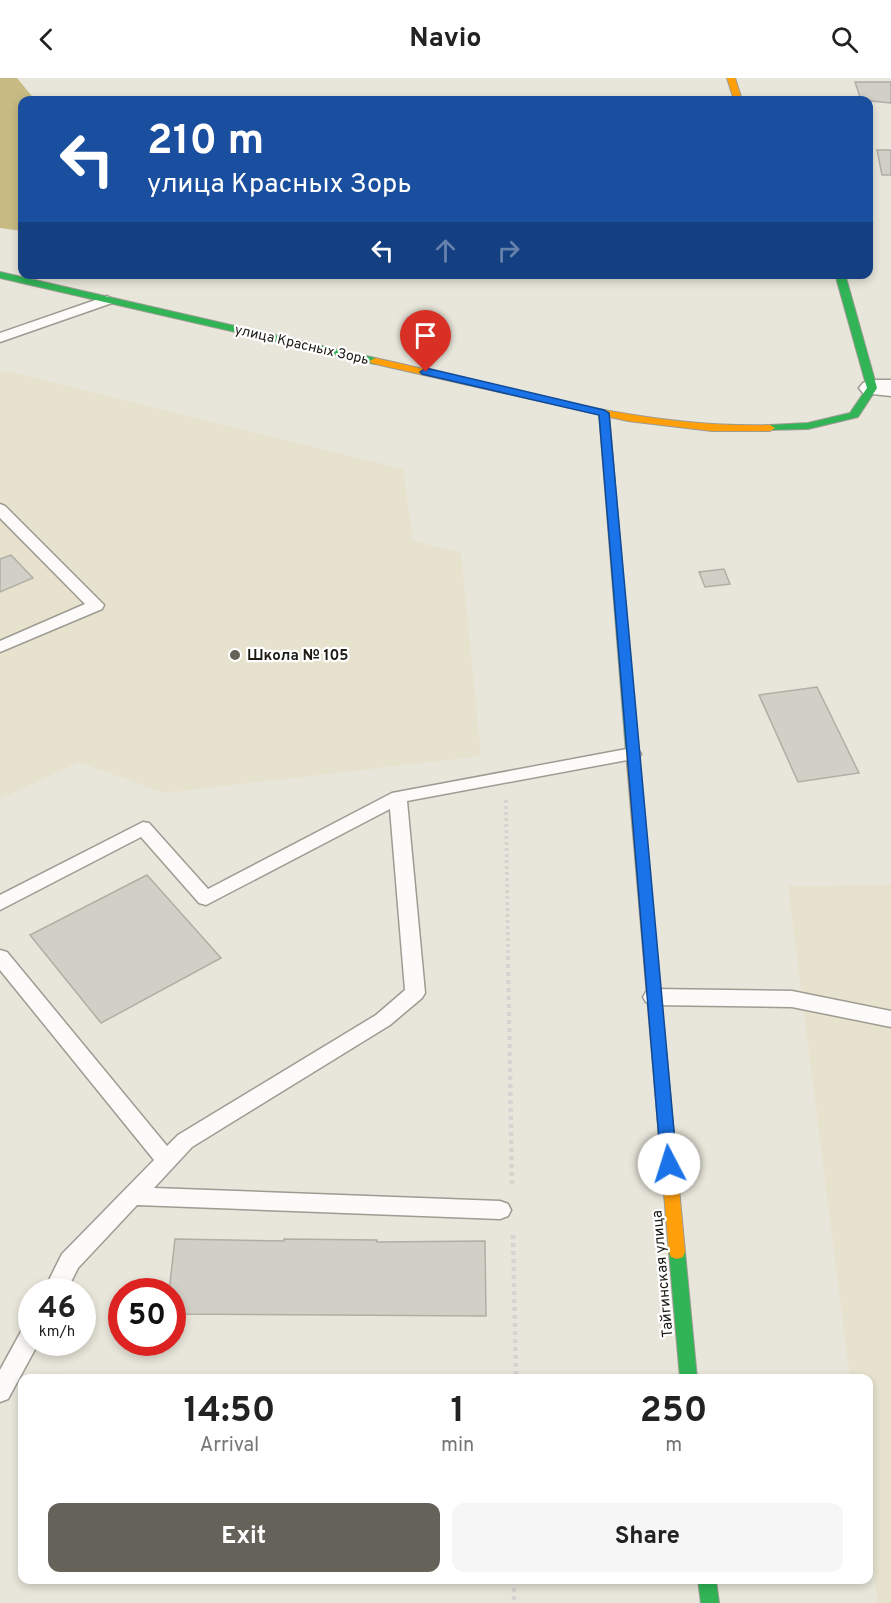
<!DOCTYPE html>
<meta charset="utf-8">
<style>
:root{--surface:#fff;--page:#f6f6f6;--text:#222;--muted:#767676;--accent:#646259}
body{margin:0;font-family:Overpass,sans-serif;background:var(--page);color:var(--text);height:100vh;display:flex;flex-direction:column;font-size:22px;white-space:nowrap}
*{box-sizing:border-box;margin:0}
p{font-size:20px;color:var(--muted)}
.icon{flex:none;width:33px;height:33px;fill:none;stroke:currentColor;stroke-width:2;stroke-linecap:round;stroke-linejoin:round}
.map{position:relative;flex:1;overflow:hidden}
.sheet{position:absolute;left:18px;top:1296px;width:855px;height:210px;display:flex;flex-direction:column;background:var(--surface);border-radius:12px;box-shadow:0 3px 9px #0003}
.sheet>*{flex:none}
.hud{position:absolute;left:18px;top:18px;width:855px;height:183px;border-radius:12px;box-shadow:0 3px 9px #0003;background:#1a4fa0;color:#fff;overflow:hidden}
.speed{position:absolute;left:18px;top:1200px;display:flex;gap:12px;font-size:30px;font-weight:700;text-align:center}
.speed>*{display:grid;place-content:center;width:78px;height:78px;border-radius:50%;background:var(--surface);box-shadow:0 3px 9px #0003;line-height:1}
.speed small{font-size:15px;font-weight:400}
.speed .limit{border:9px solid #d22;background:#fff;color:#111}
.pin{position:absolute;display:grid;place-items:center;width:51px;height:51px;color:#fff;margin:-62px -26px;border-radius:50% 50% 50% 0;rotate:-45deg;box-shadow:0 0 6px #0007}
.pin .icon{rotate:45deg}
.me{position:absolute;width:66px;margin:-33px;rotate:355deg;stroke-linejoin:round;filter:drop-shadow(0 0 4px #0008)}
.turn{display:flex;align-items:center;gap:21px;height:126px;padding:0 30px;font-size:27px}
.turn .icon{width:78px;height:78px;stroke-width:2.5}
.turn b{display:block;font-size:42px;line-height:51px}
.lanes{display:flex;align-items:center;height:57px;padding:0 30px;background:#0003;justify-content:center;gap:30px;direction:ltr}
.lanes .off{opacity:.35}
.eta{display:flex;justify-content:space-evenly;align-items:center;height:102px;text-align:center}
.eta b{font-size:36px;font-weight:700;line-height:42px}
.button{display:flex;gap:12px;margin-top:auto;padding:12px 30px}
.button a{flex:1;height:69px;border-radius:12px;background:var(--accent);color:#fff;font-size:24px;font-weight:700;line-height:69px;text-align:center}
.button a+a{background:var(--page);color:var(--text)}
header{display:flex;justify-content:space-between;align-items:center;height:78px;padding:0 30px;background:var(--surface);font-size:27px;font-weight:700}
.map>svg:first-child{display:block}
.built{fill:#e7e2cd}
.water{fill:#c7bb83}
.building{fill:#d1cfc6;stroke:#b0aea5;stroke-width:1.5}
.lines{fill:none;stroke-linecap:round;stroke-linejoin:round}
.lane-casing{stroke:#9d9b92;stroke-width:3}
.street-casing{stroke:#9d9b92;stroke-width:3}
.fast-casing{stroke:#9d9b92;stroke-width:2}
.slow-casing{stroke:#9d9b92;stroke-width:2}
.path-far1{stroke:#d5d4d1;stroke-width:4;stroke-dasharray:3 3;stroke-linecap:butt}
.path{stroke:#d5d4d1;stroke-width:4.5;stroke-dasharray:4 4;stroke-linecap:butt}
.lane{fill:#fcfbf9;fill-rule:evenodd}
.street{fill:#fcfbf9;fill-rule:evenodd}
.fast{fill:#30b455;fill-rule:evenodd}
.slow{fill:#ff9f0a;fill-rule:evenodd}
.route{fill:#1a73e8;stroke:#114b97;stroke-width:1.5}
.poi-dot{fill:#646259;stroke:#fff;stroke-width:2}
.labels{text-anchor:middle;stroke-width:4.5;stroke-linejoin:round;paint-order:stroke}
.far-street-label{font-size:14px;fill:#1d1b14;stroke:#fff}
.poi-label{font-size:15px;font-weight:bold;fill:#1d1b14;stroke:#fff;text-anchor:start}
.street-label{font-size:15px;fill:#1d1b14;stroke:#fff}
</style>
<header><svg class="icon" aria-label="back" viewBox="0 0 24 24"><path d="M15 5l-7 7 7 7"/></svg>Navio<svg class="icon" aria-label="search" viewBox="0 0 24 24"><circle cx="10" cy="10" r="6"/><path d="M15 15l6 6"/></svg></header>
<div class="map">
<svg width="891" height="1525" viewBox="0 0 891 1525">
<rect width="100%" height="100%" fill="#e8e6da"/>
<g class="built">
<path d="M8,293L403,391L413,463L461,475L481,678L164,715L79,684L0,721V296Z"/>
<path d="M891,807V1525H878L868,1450V1300H850L788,808Z"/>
</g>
<path class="water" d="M0,0H17L35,22H22V153L0,150Z"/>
<g class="building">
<path d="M855,4H891V25L861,22Z"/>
<path d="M877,72H891V97H882Z"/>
<path d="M11,477L33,500L0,514V481Z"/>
<path d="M724,491L730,506L705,509L699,494Z"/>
<path d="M817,609L859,695L798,704L759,617Z"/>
<path d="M147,797L221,880L101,945L30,857Z"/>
<path d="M175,1161L284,1163V1161L377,1162V1164L485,1163L486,1238L172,1236V1214H169Z"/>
</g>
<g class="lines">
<g class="lane-casing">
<g id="lane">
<path d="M107,218L114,222L112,225L0,264V255Z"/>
<path d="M0,426L5,428L104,527L102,531L0,574V563L85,526L0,440Z"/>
<path d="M632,670L638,672L641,676L638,680L407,723L425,915L422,920L390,947L192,1069L154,1110L500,1123L508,1126L511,1132L508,1138L500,1141L137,1127L78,1190L66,1214H43L62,1176L154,1082L0,892V872L7,874L167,1068L178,1057L376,937L405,912L390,731L206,827L199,825L141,759L0,832V817L143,744L149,745L208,811L392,715Z"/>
<path d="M653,911L792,913L891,933V949L792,929L653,927L646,924L643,919L646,914Z"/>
<path d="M32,1245V1264H39L8,1321L0,1324V1292L24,1248Z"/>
</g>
</g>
<g class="street-casing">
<path id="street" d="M872,302H891V318L863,315L859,310L863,305Z"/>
</g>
<g class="fast-casing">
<g id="fast">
<path d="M0,194L375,280L380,283L375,286L0,200Z"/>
<path d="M835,196H845L877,310L858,339L808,351L766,352V348L770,347L808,345L850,335L867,310Z"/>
<path d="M604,332L609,335L638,674L632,678L626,674L599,335Z"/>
<path d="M677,1167L683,1169L685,1174L697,1300H680L669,1174L671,1169Z"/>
<path d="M698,1502H716L719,1525H701Z"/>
</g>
</g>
<g class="slow-casing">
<g id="slow">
<path d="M727,0H735L742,22H734Z"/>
<path d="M375,280C504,308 637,351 770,347L775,350L770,353H712L628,343L371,285L370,283Z"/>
<path d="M632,670L638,674L685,1174L683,1179L677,1181L671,1179L669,1174L626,674Z"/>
</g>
</g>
<path class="path-far1" d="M506,722L508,879"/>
<g class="path">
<path d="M508,878L512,1108"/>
<path d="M513,1157L516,1300"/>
<path d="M43,1298L469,1300"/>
<path d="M514,1502V1525"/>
</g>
<use href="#lane" class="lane"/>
<use href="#street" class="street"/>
<use href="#fast" class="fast"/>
<use href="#slow" class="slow"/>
</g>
<path class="route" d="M426,290L604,332L609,335L677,1086L674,1091L669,1093L663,1091L661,1086L599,337L422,296L420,294Z"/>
<circle class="poi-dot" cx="235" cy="577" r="6"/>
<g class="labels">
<g class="far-street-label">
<text transform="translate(302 266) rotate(13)" y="5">улица Красных Зорь</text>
</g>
<g class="poi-label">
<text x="247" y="582">Школа № 105</text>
</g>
<g class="street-label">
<text transform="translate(662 1196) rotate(-95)" y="5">Тайгинская улица</text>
</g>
</g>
</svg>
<div class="speed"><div>46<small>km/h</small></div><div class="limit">50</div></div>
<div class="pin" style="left:426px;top:294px;background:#d93025"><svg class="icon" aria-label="arrive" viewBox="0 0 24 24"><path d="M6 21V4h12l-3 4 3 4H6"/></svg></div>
<svg class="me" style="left:669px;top:1086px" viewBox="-20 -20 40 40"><circle r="19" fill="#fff"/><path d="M0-13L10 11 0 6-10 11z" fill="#1a73e8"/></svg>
<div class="hud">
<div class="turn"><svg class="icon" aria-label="left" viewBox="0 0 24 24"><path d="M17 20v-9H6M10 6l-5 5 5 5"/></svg><div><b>210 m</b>улица Красных Зорь</div></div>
<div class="lanes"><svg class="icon" aria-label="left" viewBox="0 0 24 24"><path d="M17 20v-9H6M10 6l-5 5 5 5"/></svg><svg class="icon off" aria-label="ahead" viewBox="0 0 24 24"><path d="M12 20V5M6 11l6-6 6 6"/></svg><svg class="icon off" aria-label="right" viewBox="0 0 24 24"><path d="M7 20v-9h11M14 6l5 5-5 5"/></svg></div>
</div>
<section class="sheet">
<div class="eta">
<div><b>14:50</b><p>Arrival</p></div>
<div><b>1</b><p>min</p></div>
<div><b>250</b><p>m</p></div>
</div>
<div class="button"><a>Exit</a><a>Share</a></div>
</section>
</div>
